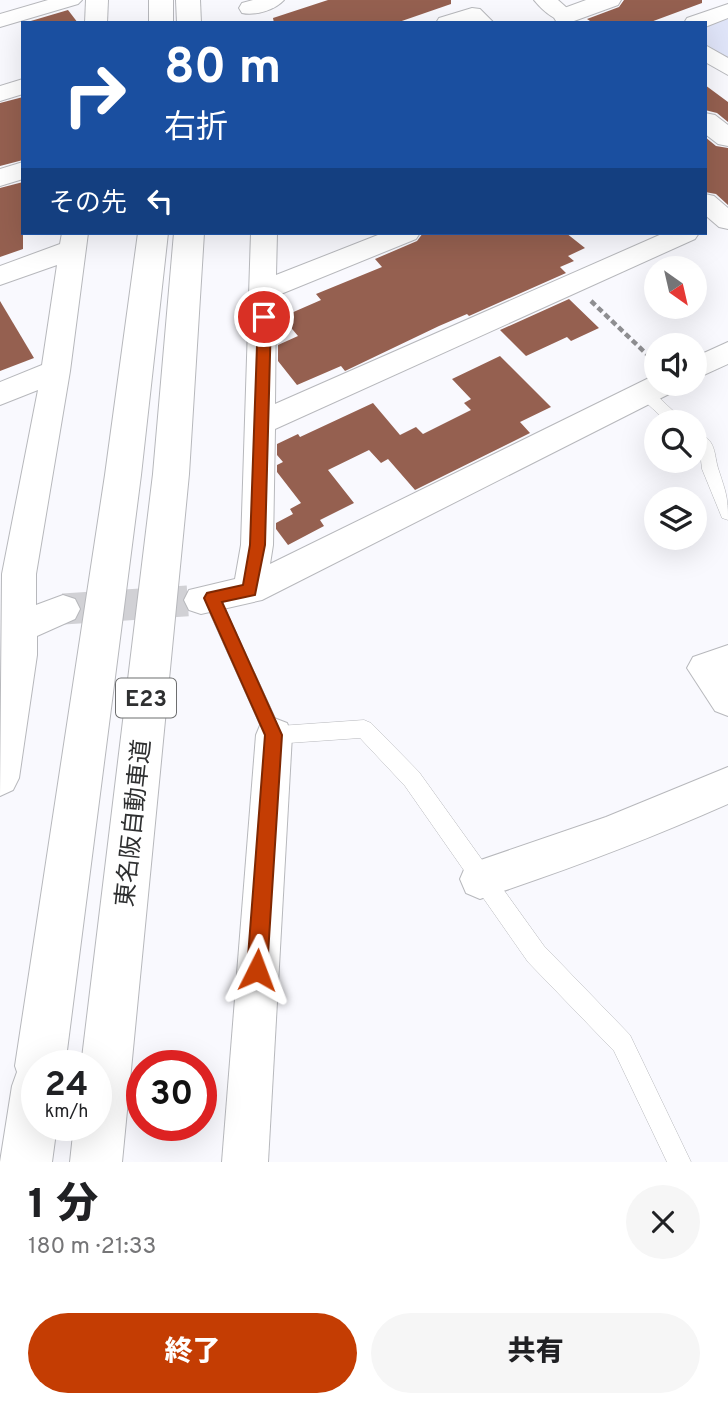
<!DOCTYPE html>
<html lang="ja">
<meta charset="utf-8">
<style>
:root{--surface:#fff;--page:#f6f6f6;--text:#202124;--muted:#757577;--accent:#c43d03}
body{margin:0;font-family:Overpass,"Noto Sans JP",sans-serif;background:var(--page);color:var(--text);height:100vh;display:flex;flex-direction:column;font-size:26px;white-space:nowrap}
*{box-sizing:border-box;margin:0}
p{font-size:23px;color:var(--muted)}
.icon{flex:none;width:38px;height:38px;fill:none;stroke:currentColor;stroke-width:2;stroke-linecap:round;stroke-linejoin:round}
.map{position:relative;height:1162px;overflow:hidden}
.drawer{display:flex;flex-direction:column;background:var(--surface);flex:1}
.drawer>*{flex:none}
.hud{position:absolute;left:21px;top:21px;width:686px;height:214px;border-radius:0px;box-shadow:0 7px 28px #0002;background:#1a4fa0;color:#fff;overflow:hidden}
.needle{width:46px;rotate:146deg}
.fabs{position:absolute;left:644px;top:256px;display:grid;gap:14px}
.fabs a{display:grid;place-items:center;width:63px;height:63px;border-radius:50%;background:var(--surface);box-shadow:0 7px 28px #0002;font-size:35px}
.speed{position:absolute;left:21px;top:1050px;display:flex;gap:14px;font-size:35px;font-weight:700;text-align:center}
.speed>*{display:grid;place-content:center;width:91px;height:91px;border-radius:50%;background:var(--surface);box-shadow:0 7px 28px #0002;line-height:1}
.speed small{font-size:18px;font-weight:400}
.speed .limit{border:10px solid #d22;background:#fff;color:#111}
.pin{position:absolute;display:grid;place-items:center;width:60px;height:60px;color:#fff;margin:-30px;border:4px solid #fff;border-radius:50%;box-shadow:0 2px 7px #0007}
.me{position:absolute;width:77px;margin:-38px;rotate:3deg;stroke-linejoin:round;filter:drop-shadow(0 0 5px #0008)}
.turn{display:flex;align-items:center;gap:24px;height:147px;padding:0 28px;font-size:32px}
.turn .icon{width:91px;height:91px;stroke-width:2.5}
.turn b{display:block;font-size:49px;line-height:60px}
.then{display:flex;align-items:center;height:66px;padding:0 28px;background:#0003;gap:14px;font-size:26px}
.round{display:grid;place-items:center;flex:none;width:74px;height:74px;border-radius:37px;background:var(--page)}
.overview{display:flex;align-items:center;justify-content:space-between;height:119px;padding:0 28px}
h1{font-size:42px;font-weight:800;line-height:52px}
.cta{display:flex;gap:14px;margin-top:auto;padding:14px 28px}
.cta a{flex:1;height:80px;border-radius:42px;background:var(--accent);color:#fff;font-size:28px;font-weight:800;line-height:80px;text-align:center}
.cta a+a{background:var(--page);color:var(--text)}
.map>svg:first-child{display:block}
.green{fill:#e0e5f9}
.building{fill:#956050}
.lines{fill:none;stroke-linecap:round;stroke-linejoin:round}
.street-tunnel{stroke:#d1d1d5;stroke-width:31;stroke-dasharray:31 16;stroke-linecap:butt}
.lane-casing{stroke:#b7b8bc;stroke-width:1}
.street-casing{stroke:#b7b8bc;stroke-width:2}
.secondary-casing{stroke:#b7b8bc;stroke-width:2}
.highway-casing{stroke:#b7b8bc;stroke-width:2}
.path{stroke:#8e8e91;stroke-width:4.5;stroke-dasharray:6 3.5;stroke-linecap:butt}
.lane{fill:#fff;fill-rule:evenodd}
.street{fill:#fff;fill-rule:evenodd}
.secondary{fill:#fff;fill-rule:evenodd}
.highway{fill:#fff;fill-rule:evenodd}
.route{fill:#c43d03;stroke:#7f2802;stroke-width:2}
.labels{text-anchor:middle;stroke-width:7;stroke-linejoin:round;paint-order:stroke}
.shield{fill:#fff;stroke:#6d6e6f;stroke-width:2}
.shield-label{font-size:23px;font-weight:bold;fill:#2f3031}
.street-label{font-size:24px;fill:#2f3031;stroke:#fff}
</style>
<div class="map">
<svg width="728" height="1162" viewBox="0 0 728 1162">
<rect width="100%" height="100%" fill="#f9f9fe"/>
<path class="green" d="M728,16V61L705,45V24Z"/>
<g class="building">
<path d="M328,0H451V4L396,23H274L273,18Z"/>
<path d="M624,0H702V3L648,23H593L587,19L619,7Z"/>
<path d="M68,10L78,23H24Z"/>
<path d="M705,85L728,102V122L717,113L705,110Z"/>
<path d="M23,97V160L0,166V103Z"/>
<path d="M705,137L716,146L728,148V205L716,194L705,192Z"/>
<path d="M23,182V249L0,257V188Z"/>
<path d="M423,233H566L585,248L568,256L574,261L560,267L566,273L469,316L467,314L439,326L345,371L341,366L297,385L278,361V345L298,336L282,317L321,300L316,294L382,267L375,259L417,241Z"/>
<path d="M569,299L599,328L571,341L567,337L526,356L500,330Z"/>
<path d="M0,301L34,358L0,371Z"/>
<path d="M500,356L551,407L520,422L530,433L415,490L388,459L381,463L369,450L328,470L354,503L320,520L324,526L288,545L276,529V523L293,514L290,509L301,503L277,472V465L283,462L277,455V444L298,434L300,437L373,403L400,435L416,427L423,434L471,410L464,403L471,399L452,379Z"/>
</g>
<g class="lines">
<path class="street-tunnel" d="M63,609L201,600"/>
<g class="lane-casing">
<g id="lane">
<path d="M645,387L650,389L685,422H667L640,397L637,393L640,389Z"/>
<path d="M695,432C718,439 713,454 719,471C726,493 728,496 728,520L722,518L720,513L702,469L700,452L695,447Z"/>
<path d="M212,591L218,593L279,726L364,720L371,723L419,772L544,946L630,1035L691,1162H667L614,1051L528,962L405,786L360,738L274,744L267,741L203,598L206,593Z"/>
</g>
</g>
<g class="street-casing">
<g id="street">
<path d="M48,0H82L78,4L0,27V14Z"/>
<path d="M86,0H108L107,23H85Z"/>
<path d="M253,0H284C275,10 255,16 242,13L239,8L242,3Z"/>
<path d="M534,0H558L576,16L573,21C557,24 544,12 534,0Z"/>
<path d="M728,4V18L705,27V23H684L687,18Z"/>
<path d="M472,8L480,9L494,23H436L439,18Z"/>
<path d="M705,45L728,58V75L705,62Z"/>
<path d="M23,79V94L0,101V86Z"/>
<path d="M23,162V179L0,186V169Z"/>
<path d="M705,194L714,196L728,208V229L719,227L705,215Z"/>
<path d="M62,233H88L70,371L36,574V605L63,595L75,599L80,609L75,619L37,636V655L19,778L13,790L0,796L2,574L38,390L0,405V382L42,365L57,265L0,285V266L60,244Z"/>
<path d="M251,233H277L276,275L383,233H420L416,239L276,296L275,404L664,233H699L695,239L275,429L273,545L270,564L655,375L656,383H679L675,391L262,600L201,614L189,610L184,600L189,590L235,579L241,545Z"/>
<path d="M728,342V364L695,379V357Z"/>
<path d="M728,645V716L715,711L687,668L693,657Z"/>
<path d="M274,718L287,723L292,735L268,1162H222L256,735L261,723Z"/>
<path d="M728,767V804C647,840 564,871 480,899L466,893L460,879L466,865L606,817Z"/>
</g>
</g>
<g class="secondary-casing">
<g id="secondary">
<path d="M586,0H621L618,5L574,21H556L553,16L556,11Z"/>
<path d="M705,113L715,115L728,125V146L718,144L705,134Z"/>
</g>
</g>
<g class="highway-casing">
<g id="highway">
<rect x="149" y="0" width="24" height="23"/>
<path d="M176,0H200L201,23H177Z"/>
<path d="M138,233H168L141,475L65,1066H37V1125H57L52,1162H0L12,1086L17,1072L15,1066L105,475Z"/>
<path d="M174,233H204L189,474L122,1162H70L74,1125H96V1066H81L153,474Z"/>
</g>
</g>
<path class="path" d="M591,301L656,363"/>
<use href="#lane" class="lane"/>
<use href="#street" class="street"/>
<use href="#secondary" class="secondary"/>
<use href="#highway" class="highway"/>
</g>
<path class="route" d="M264,312L271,317L265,545L255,595L222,602L282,735L267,970L264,977L257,980L250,977L247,970L265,735L204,598L207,593L243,585L250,545L258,317Z"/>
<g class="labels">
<rect class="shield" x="116" y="678.5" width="60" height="39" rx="5"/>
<g class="shield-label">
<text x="146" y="706">E23</text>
</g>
<g class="street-label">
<text transform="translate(133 823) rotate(-84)" y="8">東名阪自動車道</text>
</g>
</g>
</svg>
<div class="fabs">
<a><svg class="needle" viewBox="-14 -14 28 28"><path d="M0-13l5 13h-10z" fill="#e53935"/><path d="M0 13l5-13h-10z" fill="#757577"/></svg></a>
<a><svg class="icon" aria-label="sound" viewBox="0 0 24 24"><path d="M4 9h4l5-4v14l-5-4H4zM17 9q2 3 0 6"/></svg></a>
<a><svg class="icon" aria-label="search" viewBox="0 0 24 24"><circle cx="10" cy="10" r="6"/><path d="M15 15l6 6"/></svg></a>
<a><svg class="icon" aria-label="layers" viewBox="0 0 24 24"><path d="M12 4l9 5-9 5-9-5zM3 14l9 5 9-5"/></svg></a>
</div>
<div class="speed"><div>24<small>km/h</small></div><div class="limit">30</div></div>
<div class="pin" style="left:264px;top:317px;background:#d93025"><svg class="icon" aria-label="arrive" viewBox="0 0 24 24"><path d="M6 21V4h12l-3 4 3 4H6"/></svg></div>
<svg class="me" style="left:257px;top:970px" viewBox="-20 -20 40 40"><path d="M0-17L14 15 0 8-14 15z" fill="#c43d03" stroke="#fff" stroke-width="4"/></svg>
<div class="hud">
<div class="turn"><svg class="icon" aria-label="right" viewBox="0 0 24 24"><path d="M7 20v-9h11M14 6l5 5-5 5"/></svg><div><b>80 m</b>右折</div></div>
<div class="then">その先<svg class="icon" aria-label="left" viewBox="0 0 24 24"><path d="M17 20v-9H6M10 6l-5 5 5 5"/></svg></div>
</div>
</div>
<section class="drawer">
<div class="overview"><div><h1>1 分</h1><p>180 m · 21:33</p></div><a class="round"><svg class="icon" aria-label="close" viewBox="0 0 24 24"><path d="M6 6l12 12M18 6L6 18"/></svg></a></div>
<div class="cta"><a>終了</a><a>共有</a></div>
</section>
